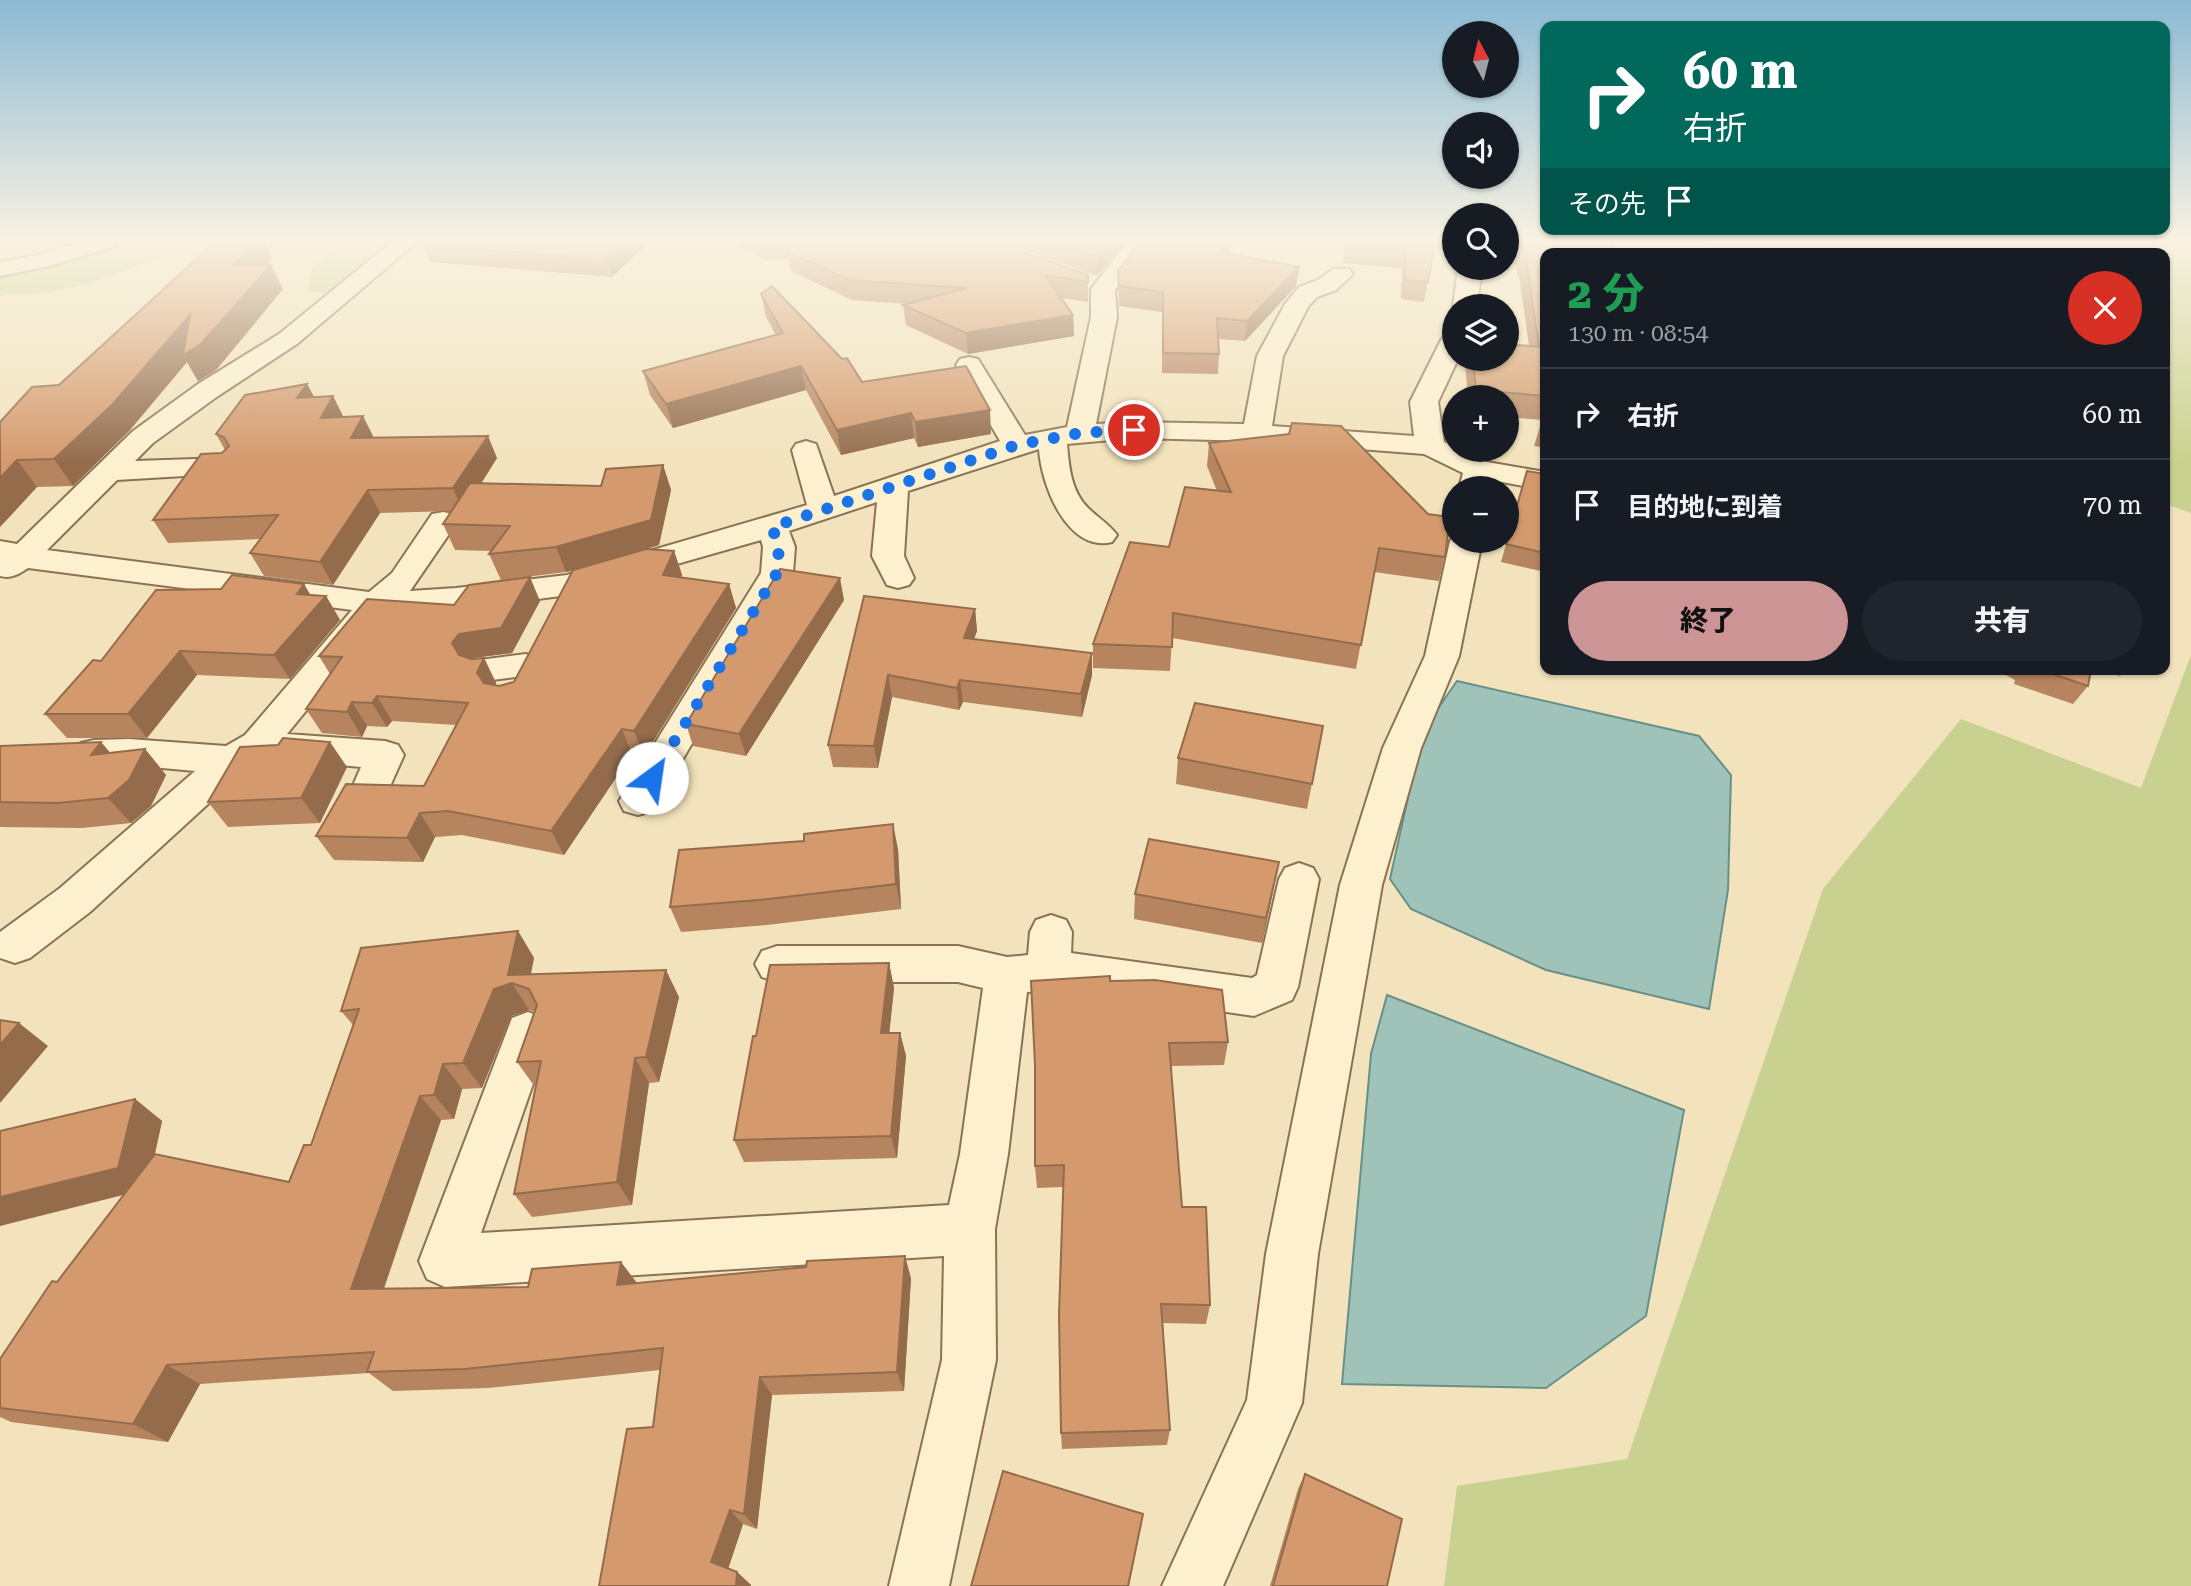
<!DOCTYPE html>
<html lang="ja">
<meta charset="utf-8">
<style>
:root{--surface:#171b24;--page:#20242c;--text:#f1f3f6;--muted:#9ea1a6;--line:#363941;--accent:#cd9495}
body{margin:0;font-family:"Roboto Serif","Noto Sans JP",serif;background:var(--page);color:var(--text);height:100vh;display:flex;flex-direction:column;font-size:26px;white-space:nowrap}
*{box-sizing:border-box;margin:0}
p{font-size:23px;color:var(--muted)}
.icon{flex:none;width:38px;height:38px;fill:none;stroke:currentColor;stroke-width:2;stroke-linecap:round;stroke-linejoin:round}
.map{position:relative;flex:1;overflow:hidden}
.details{position:absolute;left:1540px;top:248px;width:630px;height:427px;display:flex;flex-direction:column;background:var(--surface);border-radius:14px;box-shadow:0 2px 5px #0004}
.details>*{flex:none}
.banner{position:absolute;left:1540px;top:21px;width:630px;height:214px;border-radius:14px;box-shadow:0 2px 5px #0004;background:#00695c;color:#fff;overflow:hidden}
.needle{width:46px;rotate:353deg}
.buttons{position:absolute;left:1442px;top:21px;display:grid;gap:14px}
.buttons a{display:grid;place-items:center;width:77px;height:77px;border-radius:50%;background:var(--surface);box-shadow:0 2px 5px #0004;font-size:35px}
.pin{position:absolute;display:grid;place-items:center;width:60px;height:60px;color:#fff;margin:-30px;border:4px solid #fff;border-radius:50%;box-shadow:0 2px 7px #0007}
.me{position:absolute;width:77px;margin:-38px;rotate:31deg;stroke-linejoin:round;filter:drop-shadow(0 0 5px #0008)}
.turn{display:flex;align-items:center;gap:24px;height:147px;padding:0 28px;font-size:32px}
.turn .icon{width:91px;height:91px;stroke-width:2.5}
.turn b{display:block;font-size:49px;line-height:60px}
.then{display:flex;align-items:center;height:66px;padding:0 28px;background:#0003;gap:14px;font-size:26px}
.round{display:grid;place-items:center;flex:none;width:74px;height:74px;border-radius:37px;background:var(--page)}
.overview{display:flex;align-items:center;justify-content:space-between;height:119px;padding:0 28px}
h1{font-size:42px;font-weight:800;line-height:52px;color:#1e9e55}
.button{display:flex;gap:14px;margin-top:auto;padding:14px 28px}
.button a{flex:1;height:80px;border-radius:42px;background:var(--accent);color:#111;font-size:28px;font-weight:800;line-height:80px;text-align:center}
.button a+a{background:var(--page);color:var(--text)}
ul{padding:0;list-style:none}
li{display:flex;align-items:center;gap:21px;height:91px;padding:0 28px;border-top:2px solid var(--line)}
li div{flex:1}
li b{display:block;font-size:26px}
li em{font-style:normal}
.map>svg:first-child{display:block}
.green{fill:#c8d18f}
.water{fill:#a0c3b9;stroke:#679187;stroke-width:2}
.lines{fill:none;stroke-linecap:round;stroke-linejoin:round}
.minor-casing{stroke:#8b7254;stroke-width:4}
.minor{fill:#fcf0cf;fill-rule:evenodd}
.wall{fill:#b6845e}
.shaded-wall{fill:#946c4c}
.building{fill:#d49a6d;stroke:#946c4c;stroke-width:2}
.route{stroke:#1a73e8;stroke-width:12;stroke-dasharray:0 21.6}
</style>
<div class="map">
<svg width="2191" height="1586" viewBox="0 0 2191 1586">
<rect width="100%" height="100%" fill="#f2e3bc"/>
<g class="green">
<path d="M128,241H215L191,246L89,284L35,295L5,294L0,296V278Z"/>
<path d="M334,241H390L327,293L308,292L311,271L337,243Z"/>
<path d="M1705,241H2191V513L2165,504V254H1712Z"/>
<path d="M2191,655V1586H1444L1457,1486L1627,1459L1823,889L1961,719L2141,788Z"/>
</g>
<g class="water">
<path d="M1457,681L1699,736L1731,775L1728,890L1709,1009L1546,970L1411,909L1390,879L1423,730Z"/>
<path d="M1387,995L1684,1110L1646,1316L1546,1388L1342,1384L1371,1054Z"/>
</g>
<g class="lines">
<g class="minor-casing">
<g id="minor">
<path d="M83,241H118L115,246L50,266L0,276V262L38,255Z"/>
<path d="M393,241H418L297,344L218,396L153,443L135,461L225,458L235,461L240,467L235,473L117,480L47,550L369,592L392,573L432,514L443,512L454,514L458,521L410,591L456,588L567,575L807,505L792,450L796,444L806,441L816,444L834,496L1000,441L956,365L960,359L969,357L978,359L1025,435L1067,427L1091,317V289L1129,241H1152L1115,290L1117,317L1096,424L1134,422L1244,424L1257,356L1285,304L1299,287L1318,280L1333,269H1349L1353,274L1336,290L1317,297L1308,307L1283,356L1272,426L1414,436L1410,402L1441,340L1445,335L1454,332V359H1458L1438,402L1444,442L1454,446V450H1461L1487,462L1545,472V490L1491,480L1489,488H1459L1463,473L1424,454L1257,441L1134,438L1067,444C1069,467 1071,491 1088,508C1097,517 1109,524 1117,535L1112,542C1067,553 1041,484 1039,449L908,491L904,556L914,578L909,585L898,588L887,585L872,556L877,502L789,531L795,547L793,573L652,811L638,815L624,811L619,801L761,573L763,547L761,540L568,595L456,610L386,613L287,734L385,741L398,745L404,755L387,793L373,797L359,793L354,783L361,767L285,760L270,754L245,770L90,912L30,958L15,963L0,958V932L60,888L195,771L129,765L94,766L81,763L75,753L81,743L94,740L129,739L226,746L245,735L352,610L28,568C19,574 11,579 0,576V541L17,544L133,431L198,384L279,334Z"/>
<path d="M1458,268H1482L1477,306L1454,308L1453,306Z"/>
<path d="M1454,535V541H1482L1459,656L1421,748L1382,885L1318,1254L1302,1403L1223,1586H1162L1247,1400L1266,1254L1340,885L1383,748L1425,656L1450,541Z"/>
<path d="M526,654L538,658L543,666L538,674L484,681L472,677L467,669L472,661Z"/>
<path d="M1299,863L1313,868L1319,879L1298,987L1292,1000L1254,1016L1069,989L1027,992L1008,1154L995,1229L996,1360L949,1586H889L942,1360L944,1256L445,1287L427,1279L419,1261L512,1018L528,1012L544,1018L551,1032L481,1233L949,1205L960,1154L983,988L958,982H777L762,977L755,964L762,951L777,946H958L1007,957L1028,955L1030,932L1036,920L1051,915L1066,920L1072,932L1071,953L1252,978L1257,975L1279,879L1285,868Z"/>
</g>
</g>
<use href="#minor" class="minor"/>
</g>
<g class="wall">
<path d="M424,241H650L612,277L430,262L422,244Z"/>
<path d="M740,241H993L1088,275V302L1061,298L1073,315L1074,336L968,354L906,325L903,305L908,304L852,300L791,271L789,259L766,260L741,248Z"/>
<path d="M1000,241H1126L1097,276Z"/>
<path d="M1141,241H1235L1228,254L1299,267L1296,286L1245,341L1219,339V354L1218,374L1162,373V312L1119,306L1118,271Z"/>
<path d="M1435,241L1424,302L1401,299L1402,268L1342,263L1345,244Z"/>
<path d="M1508,241H1613L1545,254V448L1534,446L1542,420L1507,417V397H1468L1465,365L1467,359H1507L1529,346L1520,282Z"/>
<path d="M272,259L267,265L283,289L216,370L198,381L187,362L129,431L73,486L37,487L0,527V422L59,385Z"/>
<path d="M761,294L842,359L862,382L991,434L918,447L914,438L841,455L806,390L673,428L650,395L643,371L776,335L766,317Z"/>
<path d="M307,384L314,397L333,396L343,417L374,438L497,458L481,484L601,486L663,465L671,490L659,545L644,550L674,551L682,575L681,578L729,584L736,608L644,756L632,754L564,855L462,835L435,837L423,862L334,860L316,836L424,786L456,725L392,721L387,727L367,726L362,737L322,733L306,709L330,674L319,656L454,605L540,601L512,653L472,658H484L496,683L495,685L499,686L514,682L573,571L566,572L501,580L489,554L492,551L455,550L443,524L452,511L380,513L333,585L264,576L250,553L260,539L168,543L153,520L225,450L216,434Z"/>
<path d="M1209,443L1445,557L1439,581L1374,572L1356,669L1172,638L1170,671L1093,668V644L1169,547L1217,491L1207,466Z"/>
<path d="M1527,471L1545,474V572L1501,562Z"/>
<path d="M304,584L310,595L326,596L340,620L290,679L197,675L147,738H67L45,714L101,661L221,589Z"/>
<path d="M864,596L975,609L977,631L974,639L1092,675L1082,717L963,702L959,710L892,697L878,768L833,767L828,745Z"/>
<path d="M844,600L746,756L693,746L686,724Z"/>
<path d="M1997,670H2091L2088,686L2073,704L2014,684L2015,680Z"/>
<path d="M2103,670H2125L2120,676Z"/>
<path d="M1323,726L1307,809L1176,784L1178,758Z"/>
<path d="M101,742L110,753L145,749L166,775L151,806L131,823L82,828L0,827V746Z"/>
<path d="M347,767L320,823L228,827L208,802Z"/>
<path d="M804,841L898,849L901,909L767,925L681,932L670,907Z"/>
<path d="M1274,887L1262,943L1134,919L1135,894Z"/>
<path d="M518,931L534,958L530,975L679,997L659,1082L649,1083L632,1205L532,1217L514,1194L535,1087L517,1062L535,1012L529,1010L511,1016L482,1088L462,1089L454,1119L441,1120L384,1289L528,1287L911,1278L904,1391L772,1395L757,1529L743,1524L728,1569L737,1572L751,1585L599,1586L653,1427L660,1370L488,1388L393,1391L369,1373L200,1384L168,1442L11,1422L0,1417V1359L123,1195L135,1099L162,1121L155,1154L289,1182L311,1145L353,1025L341,1011Z"/>
<path d="M889,963L894,988L889,1033H900L906,1056L897,1158L744,1162L734,1140L756,1036Z"/>
<path d="M1110,981L1228,1042L1224,1065L1171,1066L1182,1207L1210,1305L1206,1324L1163,1323L1170,1430L1167,1445L1062,1449L1061,1433L1064,1187L1037,1188L1035,1166Z"/>
<path d="M1305,1474L1387,1586H1270L1298,1489Z"/>
</g>
<g class="shaded-wall">
<path d="M255,241H264L272,259L246,290L233,266Z"/>
<path d="M627,241H650L612,277L606,260Z"/>
<path d="M1110,241H1126L1097,276V256Z"/>
<path d="M1226,241H1235L1218,272L1220,252Z"/>
<path d="M271,265L283,289L216,370L198,381L187,362L129,431L73,486L54,459L190,315Z"/>
<path d="M1299,267L1296,286L1245,341L1247,321Z"/>
<path d="M1073,315L1074,336L968,354L966,333Z"/>
<path d="M801,366L806,390L673,428L666,404Z"/>
<path d="M307,384L319,406L297,398Z"/>
<path d="M333,396L344,418H321Z"/>
<path d="M990,410L991,434L918,447L915,422Z"/>
<path d="M911,413L914,438L841,455L837,430Z"/>
<path d="M363,416L374,438H351Z"/>
<path d="M488,436L497,458L463,511L453,488Z"/>
<path d="M17,460L37,487L0,527V478Z"/>
<path d="M663,465L671,490L659,545L566,572L556,547Z"/>
<path d="M368,490L380,513L333,585L320,562Z"/>
<path d="M674,551L682,575L671,600L663,575Z"/>
<path d="M530,577L540,601L512,653L472,658L465,668L452,643L459,634Z"/>
<path d="M840,578L844,600L746,756L739,734Z"/>
<path d="M304,584L317,606L326,596L340,620L290,679L274,655L297,594Z"/>
<path d="M729,584L736,608L644,756L634,731Z"/>
<path d="M975,609L977,631L966,660L964,638Z"/>
<path d="M180,651L197,675L147,738L128,714Z"/>
<path d="M1092,653V675L1082,717L1081,694Z"/>
<path d="M484,658L496,683L490,697L477,673Z"/>
<path d="M888,675L892,697L878,768L874,746Z"/>
<path d="M960,680L963,702L959,710L957,688Z"/>
<path d="M377,696L392,721L387,727L372,703Z"/>
<path d="M352,702L367,726L362,737L347,712Z"/>
<path d="M622,729L632,754L564,855L551,831Z"/>
<path d="M101,742L123,768L91,755Z"/>
<path d="M330,742L347,767L320,823L301,798Z"/>
<path d="M145,749L166,775L151,806L131,823L108,798Z"/>
<path d="M420,813L435,837L423,862L407,838Z"/>
<path d="M893,824L898,849L901,909L896,884Z"/>
<path d="M1279,862L1274,887L1262,943L1266,918Z"/>
<path d="M518,931L534,958L528,989L508,975Z"/>
<path d="M889,963L894,988L887,1056L881,1033Z"/>
<path d="M666,970L679,997L659,1082L646,1057Z"/>
<path d="M512,983L529,1010L511,1016L482,1088L463,1063L494,989Z"/>
<path d="M19,1023L48,1046L0,1103V1045Z"/>
<path d="M900,1033L906,1056L897,1158L891,1136Z"/>
<path d="M635,1058L649,1083L632,1205L617,1182Z"/>
<path d="M443,1064L462,1089L454,1119L434,1095Z"/>
<path d="M420,1096L441,1120L376,1310L351,1289Z"/>
<path d="M135,1099L162,1121L147,1189L0,1226V1197Z"/>
<path d="M905,1256L911,1278L904,1391L897,1372Z"/>
<path d="M621,1262L637,1283L617,1285Z"/>
<path d="M167,1365L200,1384L168,1442L133,1424Z"/>
<path d="M760,1377L772,1395L757,1529L744,1514Z"/>
<path d="M730,1510L743,1524L726,1575L711,1562Z"/>
<path d="M1143,1514L1141,1527L1129,1586H1128Z"/>
<path d="M737,1572L751,1585V1586H736Z"/>
</g>
<g class="building">
<path d="M216,241H255L233,266L271,265L201,344L183,355L190,315L112,405L54,459L17,460L0,478V422L32,387L59,385Z"/>
<path d="M424,241H627L606,260L422,244Z"/>
<path d="M795,241H993L1088,275V282L1045,275L1073,315L966,333L903,305L967,288L849,280L788,252Z"/>
<path d="M1054,241H1110L1097,256Z"/>
<path d="M1141,241H1226L1220,252L1299,267L1247,321L1217,318L1219,354L1163,353V292L1119,286L1118,271Z"/>
<path d="M1347,241H1435L1428,282L1405,280V248L1345,244Z"/>
<path d="M1520,241H1613L1614,254H1545V396L1476,390L1473,359H1507V344L1539,347L1526,259Z"/>
<path d="M772,286L842,359L847,358L862,382L966,366L990,410L915,422L911,413L837,430L801,366L666,404L643,371L783,333L761,294Z"/>
<path d="M307,384L297,398L333,396L321,418L363,416L351,438L488,436L453,488L368,490L320,562L250,553L278,515L153,520L201,454L222,453L229,446L224,437L216,434L245,395Z"/>
<path d="M1545,409V422H1542Z"/>
<path d="M1292,423L1341,426L1428,514L1450,517L1445,557L1379,548L1361,645L1173,613L1172,647L1093,644L1130,542L1169,547L1185,487L1231,492L1209,443L1289,434Z"/>
<path d="M663,465L651,520L556,547L489,554L510,526L443,524L470,483L601,486L606,469Z"/>
<path d="M1527,471L1545,474V553L1506,544Z"/>
<path d="M646,549L674,551L663,575L729,584L634,731L622,729L551,831L448,811L420,813L407,838L316,836L346,784L424,786L468,703L377,696L372,703L352,702L347,712L306,709L342,657L319,656L367,599L454,605L469,585L530,577L501,628L459,634L452,643L459,655L471,659L484,658L477,673L484,683L499,686L514,682L573,570Z"/>
<path d="M780,569L840,578L739,734L686,724Z"/>
<path d="M232,575L304,584L297,594L326,596L274,655L180,651L128,714H45L93,660L101,661L156,590L221,589Z"/>
<path d="M864,596L975,609L964,638L1092,653L1081,694L960,680L957,688L888,675L874,746L828,745Z"/>
<path d="M2041,670H2091L2088,686Z"/>
<path d="M1195,703L1323,726L1312,784L1178,758Z"/>
<path d="M283,738L330,742L301,798L208,802L240,747L278,745Z"/>
<path d="M101,742L91,755L145,749L129,780L108,798L57,803L0,802V746Z"/>
<path d="M893,824L896,884L759,900L670,907L679,850L804,841V834Z"/>
<path d="M1149,839L1279,862L1266,918L1135,894Z"/>
<path d="M518,931L508,975L666,970L646,1057L635,1058L617,1182L514,1194L541,1061L517,1062L537,1005L529,989L512,983L494,989L463,1063L443,1064L434,1095L420,1096L351,1289L528,1287L532,1269L621,1262L617,1285L806,1267L807,1261L905,1256L897,1372L760,1377L744,1514L730,1510L711,1562L737,1572L736,1586H599L627,1429L653,1427L663,1348L465,1369L367,1372L374,1352L167,1365L133,1424L0,1408V1359L52,1281L57,1282L155,1154L289,1182L304,1145H311L359,1009L341,1011L361,948Z"/>
<path d="M889,963L881,1033H900L891,1136L734,1140L753,1036H756L770,965Z"/>
<path d="M1110,976V981L1155,980L1222,990L1228,1042L1169,1043L1182,1207H1206L1210,1305L1161,1304L1170,1430L1061,1433L1059,1315L1064,1165L1035,1166V1065L1031,981Z"/>
<path d="M0,1020L19,1023L0,1045Z"/>
<path d="M135,1099L118,1168L0,1197V1131Z"/>
<path d="M1003,1471L1143,1514L1128,1586H971Z"/>
<path d="M1305,1474L1402,1519L1387,1586H1273Z"/>
</g>
<linearGradient id="sky" x2="0" y2="1"><stop stop-color="#8bbad5"/><stop offset="0.52" stop-color="#f9f2e1"/><stop offset="1" stop-color="#f9f2e1" stop-opacity="0"/></linearGradient>
<rect width="2191" height="463" fill="url(#sky)"/>
<g class="lines">
<path class="route" d="M652,778L777,573L779,547L772,527L1017,445L1080,433L1134,430"/>
</g>
</svg>
<div class="buttons">
<a><svg class="needle" viewBox="-14 -14 28 28"><path d="M0-13l5 13h-10z" fill="#e53935"/><path d="M0 13l5-13h-10z" fill="#9ea1a6"/></svg></a>
<a><svg class="icon" aria-label="sound" viewBox="0 0 24 24"><path d="M4 9h4l5-4v14l-5-4H4zM17 9q2 3 0 6"/></svg></a>
<a><svg class="icon" aria-label="search" viewBox="0 0 24 24"><circle cx="10" cy="10" r="6"/><path d="M15 15l6 6"/></svg></a>
<a><svg class="icon" aria-label="layers" viewBox="0 0 24 24"><path d="M12 4l9 5-9 5-9-5zM3 14l9 5 9-5"/></svg></a>
<a>+</a>
<a>−</a>
</div>
<div class="pin" style="left:1134px;top:430px;background:#d93025"><svg class="icon" aria-label="arrive" viewBox="0 0 24 24"><path d="M6 21V4h12l-3 4 3 4H6"/></svg></div>
<svg class="me" style="left:652px;top:778px" viewBox="-20 -20 40 40"><circle r="19" fill="#fff"/><path d="M0-13L10 11 0 6-10 11z" fill="#1a73e8"/></svg>
<div class="banner">
<div class="turn"><svg class="icon" aria-label="right" viewBox="0 0 24 24"><path d="M7 20v-9h11M14 6l5 5-5 5"/></svg><div><b>60 m</b>右折</div></div>
<div class="then">その先<svg class="icon" aria-label="arrive" viewBox="0 0 24 24"><path d="M6 21V4h12l-3 4 3 4H6"/></svg></div>
</div>
<section class="details">
<div class="overview"><div><h1>2 分</h1><p>130 m · 08:54</p></div><a class="round" style="background:#d93025;color:#fff"><svg class="icon" aria-label="close" viewBox="0 0 24 24"><path d="M6 6l12 12M18 6L6 18"/></svg></a></div>
<ul>
<li><svg class="icon" aria-label="right" viewBox="0 0 24 24"><path d="M7 20v-9h11M14 6l5 5-5 5"/></svg><div><b>右折</b></div><em>60 m</em></li>
<li><svg class="icon" aria-label="arrive" viewBox="0 0 24 24"><path d="M6 21V4h12l-3 4 3 4H6"/></svg><div><b>目的地に到着</b></div><em>70 m</em></li>
</ul>
<div class="button"><a>終了</a><a>共有</a></div>
</section>
</div>
